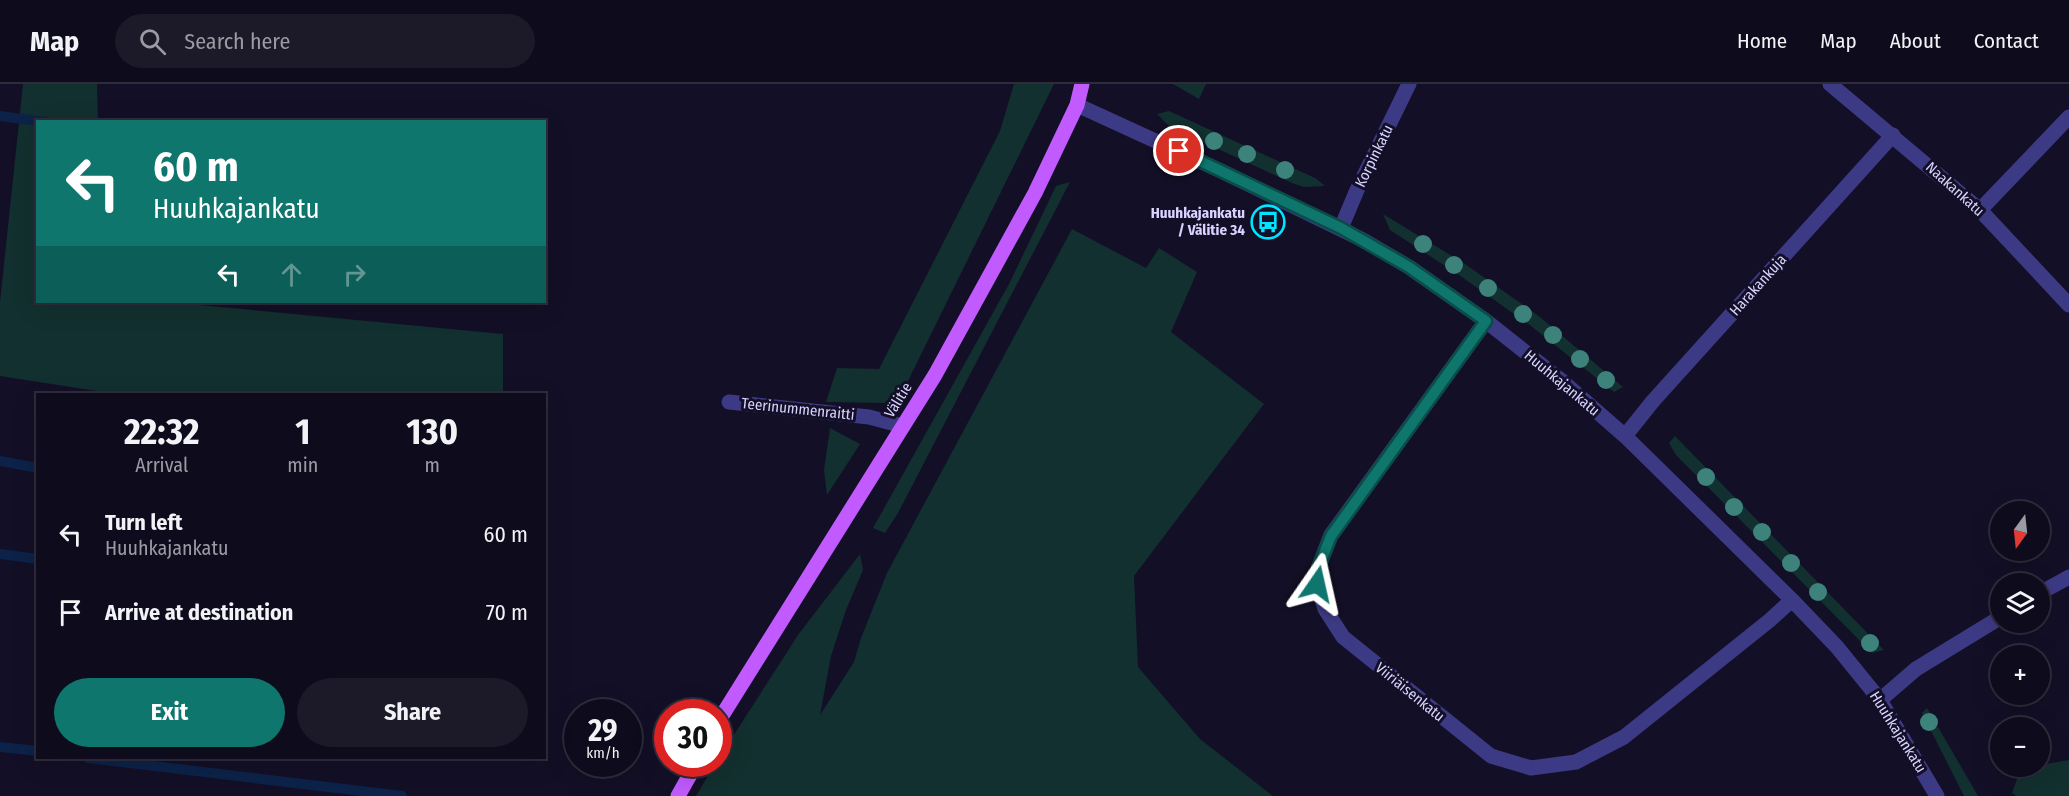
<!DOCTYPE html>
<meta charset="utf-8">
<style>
:root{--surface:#0e0b1c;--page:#1c1929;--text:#f1f3f6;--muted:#9b9ba3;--line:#2e2b3b;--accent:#0f766e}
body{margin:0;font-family:"Fira Sans Condensed",sans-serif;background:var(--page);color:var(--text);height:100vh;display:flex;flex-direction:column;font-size:22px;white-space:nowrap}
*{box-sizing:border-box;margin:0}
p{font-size:20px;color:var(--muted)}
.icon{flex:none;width:33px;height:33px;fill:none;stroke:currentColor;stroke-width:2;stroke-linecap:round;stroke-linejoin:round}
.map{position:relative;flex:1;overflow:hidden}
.panel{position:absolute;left:36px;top:309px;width:510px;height:366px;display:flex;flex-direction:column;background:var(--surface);border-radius:0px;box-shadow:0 6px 24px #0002,0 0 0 2px var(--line)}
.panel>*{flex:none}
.top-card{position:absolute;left:36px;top:36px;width:510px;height:183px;border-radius:0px;box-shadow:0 6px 24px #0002,0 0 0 2px var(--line);background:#0f766e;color:#fff;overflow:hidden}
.needle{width:39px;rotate:195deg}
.fabs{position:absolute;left:1990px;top:417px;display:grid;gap:12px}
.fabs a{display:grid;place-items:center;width:60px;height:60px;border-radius:50%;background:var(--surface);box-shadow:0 6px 24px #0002,0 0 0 2px var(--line);font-size:30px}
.speed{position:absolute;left:564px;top:615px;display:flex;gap:12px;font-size:30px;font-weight:700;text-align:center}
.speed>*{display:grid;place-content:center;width:78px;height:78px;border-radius:50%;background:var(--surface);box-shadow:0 6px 24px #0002,0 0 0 2px var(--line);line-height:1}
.speed small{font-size:15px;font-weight:400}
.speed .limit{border:9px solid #d22;background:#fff;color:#111}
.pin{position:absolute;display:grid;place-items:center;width:51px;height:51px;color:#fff;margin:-26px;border:3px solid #fff;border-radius:50%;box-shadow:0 2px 6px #0007}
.me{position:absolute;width:66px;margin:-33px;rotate:11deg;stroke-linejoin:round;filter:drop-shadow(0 0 4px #0008)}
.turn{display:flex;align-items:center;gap:21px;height:126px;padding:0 18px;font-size:27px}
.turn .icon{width:78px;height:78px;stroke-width:2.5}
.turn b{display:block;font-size:42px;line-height:51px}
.lanes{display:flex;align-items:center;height:57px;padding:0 18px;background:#0003;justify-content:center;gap:30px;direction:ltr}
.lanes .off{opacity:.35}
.eta{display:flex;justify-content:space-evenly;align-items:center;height:102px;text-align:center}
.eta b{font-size:36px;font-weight:700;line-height:42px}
.button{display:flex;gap:12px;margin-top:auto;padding:12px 18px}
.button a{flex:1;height:69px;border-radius:36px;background:var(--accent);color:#fff;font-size:24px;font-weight:700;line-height:69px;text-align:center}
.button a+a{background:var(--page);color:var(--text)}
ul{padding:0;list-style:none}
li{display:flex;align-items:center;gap:18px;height:78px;padding:0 18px}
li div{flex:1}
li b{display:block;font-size:22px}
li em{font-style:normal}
header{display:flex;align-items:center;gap:36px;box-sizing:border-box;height:84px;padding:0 30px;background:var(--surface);border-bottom:2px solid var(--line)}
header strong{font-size:28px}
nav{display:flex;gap:33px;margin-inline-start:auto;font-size:21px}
.search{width:420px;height:54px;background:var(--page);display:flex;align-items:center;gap:15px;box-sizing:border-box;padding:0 21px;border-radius:33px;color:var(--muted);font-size:22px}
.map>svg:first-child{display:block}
.green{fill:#12302f}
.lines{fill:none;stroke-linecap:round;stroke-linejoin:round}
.stream{stroke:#0c2248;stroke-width:10}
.minor{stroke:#3d3a85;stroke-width:15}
.major{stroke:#c25bff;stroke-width:15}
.tree{fill:#3d827b}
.route-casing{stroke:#0a4d48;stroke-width:15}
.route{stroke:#0f766e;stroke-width:10}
.labels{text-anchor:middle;stroke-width:6;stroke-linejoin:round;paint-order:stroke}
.street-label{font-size:15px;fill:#d9d4ff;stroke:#130f26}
.poi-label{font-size:15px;font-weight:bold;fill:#d9d4ff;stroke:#130f26;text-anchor:end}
</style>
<header>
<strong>Map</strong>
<div class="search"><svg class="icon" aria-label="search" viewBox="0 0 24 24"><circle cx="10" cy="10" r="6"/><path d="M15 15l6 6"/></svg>Search here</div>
<nav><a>Home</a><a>Map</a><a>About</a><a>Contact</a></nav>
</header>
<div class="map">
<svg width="2069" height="712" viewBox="0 0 2069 712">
<rect width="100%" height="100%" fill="#130f26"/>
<g class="green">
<path d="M23,0H97L98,37L38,38V218H193L200,221L503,250V310H116L0,292V218Z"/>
<path d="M1014,0H1054L907,299L884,319L826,318L837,284L879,285L1000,47Z"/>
<path d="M1173,0H1206L1199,15Z"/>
<path d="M1169,27L1315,94L1325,102L1304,103L1292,99L1170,43L1157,30Z"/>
<path d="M1070,98L898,429L885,449L873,444L1009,200L1056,102Z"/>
<path d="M1383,130L1465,180L1540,233L1623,303L1614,308L1531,242L1459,191L1390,146Z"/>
<path d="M1072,145L1146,184L1159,164L1197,188L1171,248L1264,320L1134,492L1138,583L1200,655L1273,712H696L715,680H718L719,674L798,551L860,470L863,486L846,526L831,572L820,631L854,578L861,554L887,489Z"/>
<path d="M830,344L860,360L827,411L824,386Z"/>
<path d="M1675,352L1884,566L1872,569L1676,371L1669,359Z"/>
<path d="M1927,624L1978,712H1964L1922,629Z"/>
<path d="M2069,676V712H2016L2012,709L2021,684L2040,682V681Z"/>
</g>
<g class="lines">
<g class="stream">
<path d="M0,32L46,38"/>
<path d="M0,377L38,384"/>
<path d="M0,470L38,475"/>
<path d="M0,663L38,667"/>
<path d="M88,674L402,712"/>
</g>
<g class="minor">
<path d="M1830,0L1980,126L2069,221"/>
<path d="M1077,21L1221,87L1363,156L1409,183L1486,237L1562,297L1625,352L1792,516L1837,563L1880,616L1937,712"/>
<path d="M1980,126L2069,33"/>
<path d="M1341,144L1357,106L1409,0"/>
<path d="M1486,237L1331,451L1319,482L1317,500L1325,525L1343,553L1491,672L1531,684L1576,678L1624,653L1770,536L1792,516"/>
<path d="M729,318L869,333L903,342"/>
<path d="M1625,352L1653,317L1893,51"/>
<path d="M2040,509L2069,493"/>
<path d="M1880,616L1916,585L2001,533"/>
</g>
<g class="major">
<path d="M718,638L935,291L1035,109L1077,21L1082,0"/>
<path d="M678,712L696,680"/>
</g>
</g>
<g class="tree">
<circle cx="1214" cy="57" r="9"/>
<circle cx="1247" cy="70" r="9"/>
<circle cx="1285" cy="86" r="9"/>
<circle cx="1423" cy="160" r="9"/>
<circle cx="1454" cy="181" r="9"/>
<circle cx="1488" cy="204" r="9"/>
<circle cx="1523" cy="230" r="9"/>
<circle cx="1553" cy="251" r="9"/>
<circle cx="1580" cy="275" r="9"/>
<circle cx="1606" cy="296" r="9"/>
<circle cx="1706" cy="393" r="9"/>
<circle cx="1734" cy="423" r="9"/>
<circle cx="1762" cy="448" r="9"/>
<circle cx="1791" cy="479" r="9"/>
<circle cx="1818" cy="508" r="9"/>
<circle cx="1870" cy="559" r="9"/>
<circle cx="1929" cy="638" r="9"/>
</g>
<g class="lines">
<g class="route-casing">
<path id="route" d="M1179,67L1341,144L1409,183L1486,237L1331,452L1319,482L1317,500"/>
</g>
<use href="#route" class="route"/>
</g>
<defs>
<g id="bus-ring" transform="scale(1.725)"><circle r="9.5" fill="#130f26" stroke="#00e5ff" stroke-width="1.5"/><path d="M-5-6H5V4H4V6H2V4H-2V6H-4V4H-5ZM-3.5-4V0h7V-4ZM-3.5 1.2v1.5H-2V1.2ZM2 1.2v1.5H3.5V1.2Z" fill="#00e5ff"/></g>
</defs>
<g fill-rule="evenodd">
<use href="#bus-ring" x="1268" y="138"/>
</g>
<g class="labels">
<g class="street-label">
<text transform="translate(1374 72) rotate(-64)" y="5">Korpinkatu</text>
<text transform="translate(1955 105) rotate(42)" y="5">Naakankatu</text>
<text transform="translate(1758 201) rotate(-48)" y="5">Harakankuja</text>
<text transform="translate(1562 299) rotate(40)" y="5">Huuhkajankatu</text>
<text transform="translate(898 316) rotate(-58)" y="5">Välitie</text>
<text transform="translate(798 325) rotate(6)" y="5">Teerinummenraitti</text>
<text transform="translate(1410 608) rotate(39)" y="5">Viiriäisenkatu</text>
<text transform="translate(1898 648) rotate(58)" y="5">Huuhkajankatu</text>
</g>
<g class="poi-label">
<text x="1245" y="134">Huuhkajankatu<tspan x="1245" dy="17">/ Välitie 34</tspan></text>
</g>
</g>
</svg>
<div class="fabs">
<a><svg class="needle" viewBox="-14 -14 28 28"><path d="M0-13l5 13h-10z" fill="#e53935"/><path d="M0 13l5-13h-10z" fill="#9b9ba3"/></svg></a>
<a><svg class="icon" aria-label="layers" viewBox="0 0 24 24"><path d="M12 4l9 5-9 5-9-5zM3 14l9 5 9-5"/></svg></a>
<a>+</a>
<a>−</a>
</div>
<div class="speed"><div>29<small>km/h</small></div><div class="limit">30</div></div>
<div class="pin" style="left:1179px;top:67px;background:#d93025"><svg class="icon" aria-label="arrive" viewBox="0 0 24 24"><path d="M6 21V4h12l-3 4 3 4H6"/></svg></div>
<svg class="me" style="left:1317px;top:500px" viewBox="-20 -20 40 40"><path d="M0-17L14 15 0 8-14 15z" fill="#0f766e" stroke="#fff" stroke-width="4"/></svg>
<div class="top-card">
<div class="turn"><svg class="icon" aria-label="left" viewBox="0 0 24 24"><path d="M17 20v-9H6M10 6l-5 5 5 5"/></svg><div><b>60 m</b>Huuhkajankatu</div></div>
<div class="lanes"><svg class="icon" aria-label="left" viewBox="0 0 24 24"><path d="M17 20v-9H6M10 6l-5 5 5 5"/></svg><svg class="icon off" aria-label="ahead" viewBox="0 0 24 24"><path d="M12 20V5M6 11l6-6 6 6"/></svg><svg class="icon off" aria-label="right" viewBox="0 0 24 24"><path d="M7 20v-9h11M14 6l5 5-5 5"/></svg></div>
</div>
<section class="panel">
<div class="eta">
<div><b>22:32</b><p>Arrival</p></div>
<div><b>1</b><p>min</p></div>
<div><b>130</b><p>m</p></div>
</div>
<ul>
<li><svg class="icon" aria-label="left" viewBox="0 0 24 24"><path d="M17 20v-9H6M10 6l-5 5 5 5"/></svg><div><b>Turn left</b><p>Huuhkajankatu</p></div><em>60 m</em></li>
<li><svg class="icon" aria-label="arrive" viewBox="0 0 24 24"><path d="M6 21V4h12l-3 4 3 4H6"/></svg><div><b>Arrive at destination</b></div><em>70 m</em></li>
</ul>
<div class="button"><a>Exit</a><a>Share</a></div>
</section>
</div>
